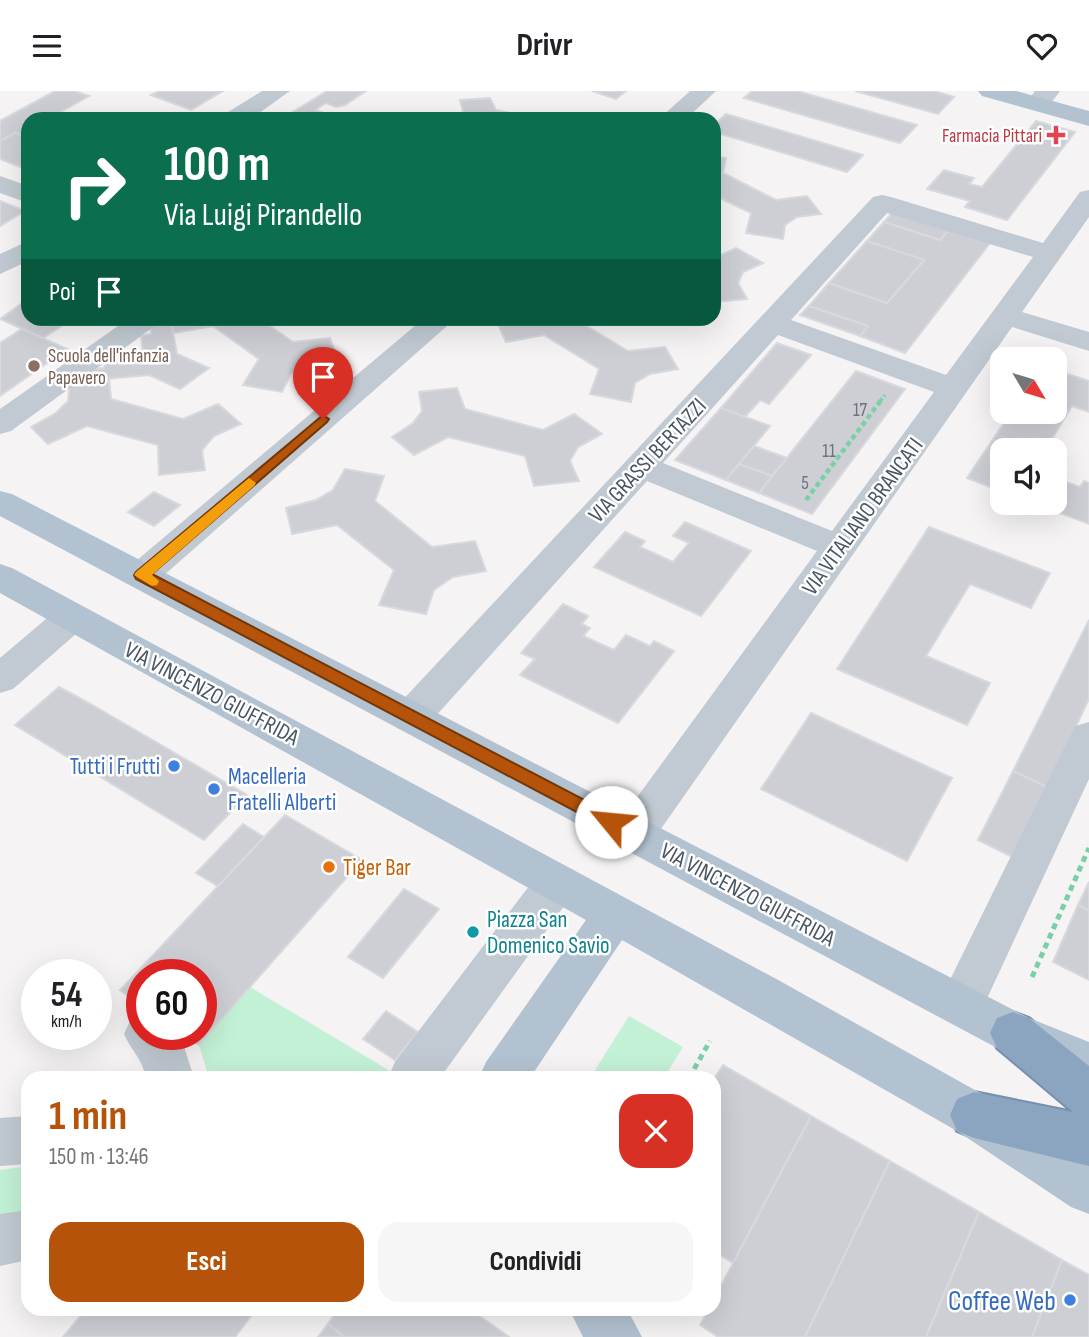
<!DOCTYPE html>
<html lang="it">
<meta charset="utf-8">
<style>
:root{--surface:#fff;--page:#f6f6f6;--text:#202124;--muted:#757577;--accent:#b45309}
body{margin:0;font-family:"Sofia Sans Condensed",sans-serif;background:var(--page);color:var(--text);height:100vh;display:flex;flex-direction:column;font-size:26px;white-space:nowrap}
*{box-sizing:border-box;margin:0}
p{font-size:23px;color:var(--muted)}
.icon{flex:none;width:38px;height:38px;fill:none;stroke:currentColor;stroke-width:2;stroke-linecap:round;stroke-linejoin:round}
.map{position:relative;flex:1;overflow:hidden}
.panel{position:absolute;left:21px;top:980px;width:700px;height:245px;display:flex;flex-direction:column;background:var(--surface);border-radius:21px;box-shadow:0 7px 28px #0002}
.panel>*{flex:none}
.hud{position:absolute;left:21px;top:21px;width:700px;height:214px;border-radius:21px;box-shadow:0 7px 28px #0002;background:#0b6e4f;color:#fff;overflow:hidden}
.needle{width:46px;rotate:128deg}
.tools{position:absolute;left:990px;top:256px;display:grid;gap:14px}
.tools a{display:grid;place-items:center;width:77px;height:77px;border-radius:14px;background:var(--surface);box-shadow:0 7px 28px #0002;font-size:35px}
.speed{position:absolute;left:21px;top:868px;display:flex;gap:14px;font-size:35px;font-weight:700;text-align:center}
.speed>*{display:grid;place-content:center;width:91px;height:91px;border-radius:50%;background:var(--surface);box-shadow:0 7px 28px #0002;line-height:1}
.speed small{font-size:18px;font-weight:400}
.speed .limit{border:10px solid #d22;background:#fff;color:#111}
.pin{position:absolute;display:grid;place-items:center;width:60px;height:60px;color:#fff;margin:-72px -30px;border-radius:50% 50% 50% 0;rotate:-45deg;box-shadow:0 0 7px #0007}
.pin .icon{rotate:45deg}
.me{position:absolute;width:77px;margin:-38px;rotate:298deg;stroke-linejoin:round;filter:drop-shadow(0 0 5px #0008)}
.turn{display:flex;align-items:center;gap:24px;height:147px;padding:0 28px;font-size:32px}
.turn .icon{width:91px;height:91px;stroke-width:2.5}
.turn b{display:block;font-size:49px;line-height:60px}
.then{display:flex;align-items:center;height:66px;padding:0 28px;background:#0003;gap:14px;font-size:26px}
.round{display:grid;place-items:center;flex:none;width:74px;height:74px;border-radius:21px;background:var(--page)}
.headline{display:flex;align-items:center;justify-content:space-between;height:119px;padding:0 28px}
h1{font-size:42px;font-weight:700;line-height:52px;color:var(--accent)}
.action{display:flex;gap:14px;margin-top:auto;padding:14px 28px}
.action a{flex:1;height:80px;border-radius:21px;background:var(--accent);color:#fff;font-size:28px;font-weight:700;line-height:80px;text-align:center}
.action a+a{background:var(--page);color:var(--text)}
header{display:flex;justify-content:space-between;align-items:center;height:91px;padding:0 28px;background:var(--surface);font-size:32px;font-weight:700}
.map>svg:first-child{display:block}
.green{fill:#c3f1d5}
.building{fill:#cdcfd5;stroke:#d7d9de;stroke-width:2}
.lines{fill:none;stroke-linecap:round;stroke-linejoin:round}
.highway-casing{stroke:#7690ad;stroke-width:4}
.path-far2{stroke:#7ad0a6;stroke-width:3.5;stroke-dasharray:3.5 2.5;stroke-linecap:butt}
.path-far1{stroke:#7ad0a6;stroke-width:4.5;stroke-dasharray:5 3.5;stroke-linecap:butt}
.path{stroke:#7ad0a6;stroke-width:5;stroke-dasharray:6 4.5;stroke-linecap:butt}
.minor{fill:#c1cad2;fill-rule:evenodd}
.major{fill:#b3c2d1;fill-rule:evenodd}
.highway{fill:#8ba5c1;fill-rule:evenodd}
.route{fill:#b45309;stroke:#753606;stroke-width:2}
.slow{fill:#f59e0b}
.health-dot{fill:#e0444e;stroke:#fff;stroke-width:2.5}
.education-dot{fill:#8d6e63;stroke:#fff;stroke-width:2.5}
.shop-dot{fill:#3f7fe0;stroke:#fff;stroke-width:2.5}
.food-dot{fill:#e8710a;stroke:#fff;stroke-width:2.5}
.culture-dot{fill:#0f9aa8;stroke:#fff;stroke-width:2.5}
.labels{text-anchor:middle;stroke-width:5;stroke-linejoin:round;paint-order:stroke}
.far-health-label{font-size:19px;fill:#be3a42;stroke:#fff;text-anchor:end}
.far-education-label{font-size:19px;fill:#785e54;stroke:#fff;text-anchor:start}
.number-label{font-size:19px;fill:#6b747e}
.street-label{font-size:23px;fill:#4a5661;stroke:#fff}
.shop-label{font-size:23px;fill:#366cbe;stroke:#fff;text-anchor:end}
.food-label{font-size:23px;fill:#c56008;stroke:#fff;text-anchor:start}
.culture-label{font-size:23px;fill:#0d838f;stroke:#fff;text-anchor:start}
.near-shop-label{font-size:28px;fill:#366cbe;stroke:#fff;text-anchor:end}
</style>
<header><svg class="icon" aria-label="menu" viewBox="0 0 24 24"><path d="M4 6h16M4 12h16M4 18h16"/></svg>Drivr<svg class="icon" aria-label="heart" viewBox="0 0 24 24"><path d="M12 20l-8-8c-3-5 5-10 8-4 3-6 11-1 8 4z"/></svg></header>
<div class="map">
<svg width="1089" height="1246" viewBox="0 0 1089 1246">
<rect width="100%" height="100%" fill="#f5f3f3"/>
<g class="green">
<path d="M250,896L395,983L392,987H209L199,954Z"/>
<path d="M629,925L683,956L664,987H590Z"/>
<path d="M28,1075V1124L0,1128V1079Z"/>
</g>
<g class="building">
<path d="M55,0H74L89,5L48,28H28V47L15,42L0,50V30Z"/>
<path d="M159,0H223L191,19L151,4Z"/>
<path d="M327,0H366L345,14L336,16L326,12L315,19L339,27L344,24L357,28H288V24Z"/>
<path d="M592,0H626L616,8Z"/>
<path d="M752,0H797L917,34L900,52L744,7Z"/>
<path d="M855,0H934L954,6L938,23Z"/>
<path d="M490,7L496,19L539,28H456L463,20L460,9Z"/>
<path d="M726,23L863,64L847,81L714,41V34Z"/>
<path d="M1036,30L1075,41L1007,129L965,116L970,110L927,98L944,79L974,87L969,93L982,96Z"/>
<path d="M15,42L28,47V79L0,68V50Z"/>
<path d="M714,66L726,67L723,82L776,109L807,105L821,123L797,126L785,134L783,148L746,142L751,122L714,104Z"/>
<path d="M0,110L25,120L0,135Z"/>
<path d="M893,121L949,139L940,149L884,131Z"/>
<path d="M884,131L940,149L949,139L990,152L905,262L860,245L868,235L809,215L829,192L887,212L924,169L867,150Z"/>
<path d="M867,150L924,169L887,212L829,192Z"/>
<path d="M736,157L763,172L743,181L738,192L747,208L714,211V167Z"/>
<path d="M28,208V228H72L43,247L0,228Z"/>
<path d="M809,215L868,235L860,245L800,224Z"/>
<path d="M171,228H260L293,251L330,247L338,269L309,274L291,283L282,301L243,294L259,268L213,235L173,242Z"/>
<path d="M512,228H575L628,260L665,256L678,278L650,283L635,292L631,311L590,303L599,278L544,244L506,251L497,231Z"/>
<path d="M171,231L177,263L209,277L180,298L149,284L85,290L86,279L104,277L107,269L134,268L143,262L141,245L151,243V233Z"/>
<path d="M22,238L67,258L0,305V252Z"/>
<path d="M777,252L811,264L769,313L760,309L745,326L721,317Z"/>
<path d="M1055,279L1089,290V321L1072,315L1045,359H1003V401L967,387L1012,320H1055Z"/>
<path d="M856,280L905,298L812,423L759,402Z"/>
<path d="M109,287L111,308L183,328L218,313L241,333L214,345L202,359L205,379L159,384L158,354L87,335L48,353L31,336L56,322L68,310L70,292Z"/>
<path d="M457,297L465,318L543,339L574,323L602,343L578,356L570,370L579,390L534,395L525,365L448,346L414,364L392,346L413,332L422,320L419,301Z"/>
<path d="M721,317L770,335L726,389L675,369Z"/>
<path d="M754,355L787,367L772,385L739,373Z"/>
<path d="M739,373L772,385L759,402L726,389Z"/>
<path d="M345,378L384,385L375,410L432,456L475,450L486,480L453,486L434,499L426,523L379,514L394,479L337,434L292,443L286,417L316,409L333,399Z"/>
<path d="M1055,387L1080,396L1084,390L1089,392V433L1031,411H1055Z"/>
<path d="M154,401L180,414L154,435L128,421Z"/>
<path d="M685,431L751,460L701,525L594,476L625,441L645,450L640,456L673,471L689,452L673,445Z"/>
<path d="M929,436L1050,482L1031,517L970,493L926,565L990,592L967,634L837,578Z"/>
<path d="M563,513L588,525L582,533L590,537L583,545L614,559L626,544L650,555L654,550L674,560L618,632L520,584L535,568L521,562Z"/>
<path d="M1089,529V608L1047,696L1013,680Z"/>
<path d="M59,596L89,612L247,704L204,749L15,634Z"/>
<path d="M811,622L952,687L907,770L761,698Z"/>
<path d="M1013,680L1047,696L1014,767L978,749Z"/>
<path d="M285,724L362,769L199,954L183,943H201V884H142V915L120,899Z"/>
<path d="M243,733L264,746L218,795L196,782Z"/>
<path d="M1089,791V820L1078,814Z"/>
<path d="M404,798L439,818L383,887L348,866Z"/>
<path d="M1078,814L1089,820V889L1053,871Z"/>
<path d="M386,920L418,941L395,969L363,948Z"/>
<path d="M723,974L811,1025L733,1172L714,1160V988Z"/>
<path d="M811,1025L890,1070L805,1246H718L700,1234L709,1218H714V1208Z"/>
<path d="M890,1070L979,1121L926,1246H805Z"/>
<path d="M979,1121L1062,1169L1032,1246H926Z"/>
<path d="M1062,1169L1089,1184V1246H1032Z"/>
<path d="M86,1218H250L254,1221L235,1246H63Z"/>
<path d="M338,1218H470L509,1246H344L328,1233Z"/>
<path d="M328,1233L344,1246H318Z"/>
</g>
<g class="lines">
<g class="highway-casing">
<path id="highway" d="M1013,921L1029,927L1089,975V1075L974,1047L957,1040L950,1024L957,1008L974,1001L1073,1021L997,957L990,942L997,927Z"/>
</g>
<path class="path-far2" d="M880,310L885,304"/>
<path class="path-far1" d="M806,409L882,308"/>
<g class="path">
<path d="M1032,886L1089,757"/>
<path d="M689,987L710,950"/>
</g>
<g class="minor">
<path d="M262,0H290L251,28H222L225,23Z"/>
<path d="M690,0H716L686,28H659Z"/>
<path d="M1035,0H1060C1051,12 1046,21 1030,17L1026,12Z"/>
<path d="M0,85L28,95V112L0,102Z"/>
<path d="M1089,99V126L1022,221L1089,241V260L1012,236L649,755L634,760L619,755L613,743L619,731L817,460L647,390L425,637L411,641L397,637L392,626L397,615L873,106L882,104L891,106L1043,152L1080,101ZM887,122L1033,166L946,284L791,229ZM778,244L934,301L832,440L663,372Z"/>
<path d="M28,150V170L0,183V163Z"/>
<path d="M128,228H161L156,234L11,340L0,343V318Z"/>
<path d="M423,228H455L154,493L142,496L130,493L124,484L130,475Z"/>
<path d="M72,513L85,517L90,526L85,535L13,598L0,602V567L59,517Z"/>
<path d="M1089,631V688L977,929L961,935L945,929L938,914L945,899L1075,635Z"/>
<path d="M557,773L572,778L578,791L572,804L440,987H388L395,971L542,778Z"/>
<path d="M142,924V943H180L194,987H146C142,967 132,961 124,943L131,928Z"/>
<path d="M28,1025V1073L0,1075V1027Z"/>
<path d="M28,1119V1169L0,1175V1123Z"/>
</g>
<g class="major">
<path d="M978,0H1016L1089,20V35L982,5Z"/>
<path d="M0,400L12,403L1029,927L1089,951V996L997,957L0,425Z"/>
<path d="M0,473L12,477L780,890L991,1008L1089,1069V1123L1071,1116L957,1040L622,849L530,987H479L486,971L586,829L0,502Z"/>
<path d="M569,1218H627L642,1246H583Z"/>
</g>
<use href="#highway" class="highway"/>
</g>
<path class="route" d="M323,324L329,328L327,331L152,483L617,726L619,731L617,736H605L136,488L134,484L136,481Z"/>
<path class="slow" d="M249,387L256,392L254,395L152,484L159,490L157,494L152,495L134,484L136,481Z"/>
<path class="health-dot" d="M1052.5 33.5h7v7h7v7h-7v7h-7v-7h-7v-7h7z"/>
<circle class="education-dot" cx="34" cy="275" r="7"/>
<g class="shop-dot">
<circle cx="174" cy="675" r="7"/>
<circle cx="214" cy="698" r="7"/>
<circle cx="1070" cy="1209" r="7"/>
</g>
<circle class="food-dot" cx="329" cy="776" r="7"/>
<circle class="culture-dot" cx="473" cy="841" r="7"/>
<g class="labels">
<g class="far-health-label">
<text x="1042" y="51">Farmacia Pittari</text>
</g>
<g class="far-education-label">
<text x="48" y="271">Scuola dell'infanzia<tspan x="48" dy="22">Papavero</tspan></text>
</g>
<g class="number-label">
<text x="860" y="325">17</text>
<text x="829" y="366">11</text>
<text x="805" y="398">5</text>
</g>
<g class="street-label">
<text transform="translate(647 369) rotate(-47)" y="8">VIA GRASSI BERTAZZI</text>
<text transform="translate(862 425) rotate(-54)" y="8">VIA VITALIANO BRANCATI</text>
<text transform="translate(212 602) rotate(28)" y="8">VIA VINCENZO GIUFFRIDA</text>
<text transform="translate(748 803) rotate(28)" y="8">VIA VINCENZO GIUFFRIDA</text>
</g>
<g class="shop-label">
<text x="160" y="683">Tutti i Frutti</text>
<text x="228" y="693" text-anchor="start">Macelleria<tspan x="228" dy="26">Fratelli Alberti</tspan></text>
</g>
<g class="food-label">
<text x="343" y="784">Tiger Bar</text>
</g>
<g class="culture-label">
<text x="487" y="836">Piazza San<tspan x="487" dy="26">Domenico Savio</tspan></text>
</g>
<g class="near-shop-label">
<text x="1056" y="1219">Coffee Web</text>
</g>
</g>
</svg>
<div class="tools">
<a><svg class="needle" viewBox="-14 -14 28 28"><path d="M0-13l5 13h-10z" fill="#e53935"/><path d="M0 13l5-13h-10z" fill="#757577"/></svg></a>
<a><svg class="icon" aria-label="sound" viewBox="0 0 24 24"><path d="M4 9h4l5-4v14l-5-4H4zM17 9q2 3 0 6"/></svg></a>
</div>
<div class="speed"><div>54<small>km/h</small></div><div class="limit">60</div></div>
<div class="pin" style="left:323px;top:328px;background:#d93025"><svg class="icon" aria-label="arrive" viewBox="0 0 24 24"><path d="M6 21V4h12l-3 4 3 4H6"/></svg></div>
<svg class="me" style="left:611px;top:731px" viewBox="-20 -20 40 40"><circle r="19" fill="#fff"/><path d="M0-13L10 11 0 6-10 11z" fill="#b45309"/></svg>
<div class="hud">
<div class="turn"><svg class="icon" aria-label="right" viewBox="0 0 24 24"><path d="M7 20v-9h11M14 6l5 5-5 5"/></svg><div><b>100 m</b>Via Luigi Pirandello</div></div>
<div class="then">Poi<svg class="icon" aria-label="arrive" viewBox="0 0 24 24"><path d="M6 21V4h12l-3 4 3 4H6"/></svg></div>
</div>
<section class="panel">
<div class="headline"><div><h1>1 min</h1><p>150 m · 13:46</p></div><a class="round" style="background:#d93025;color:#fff"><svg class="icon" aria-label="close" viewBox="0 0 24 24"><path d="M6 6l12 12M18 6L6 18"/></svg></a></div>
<div class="action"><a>Esci</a><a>Condividi</a></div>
</section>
</div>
